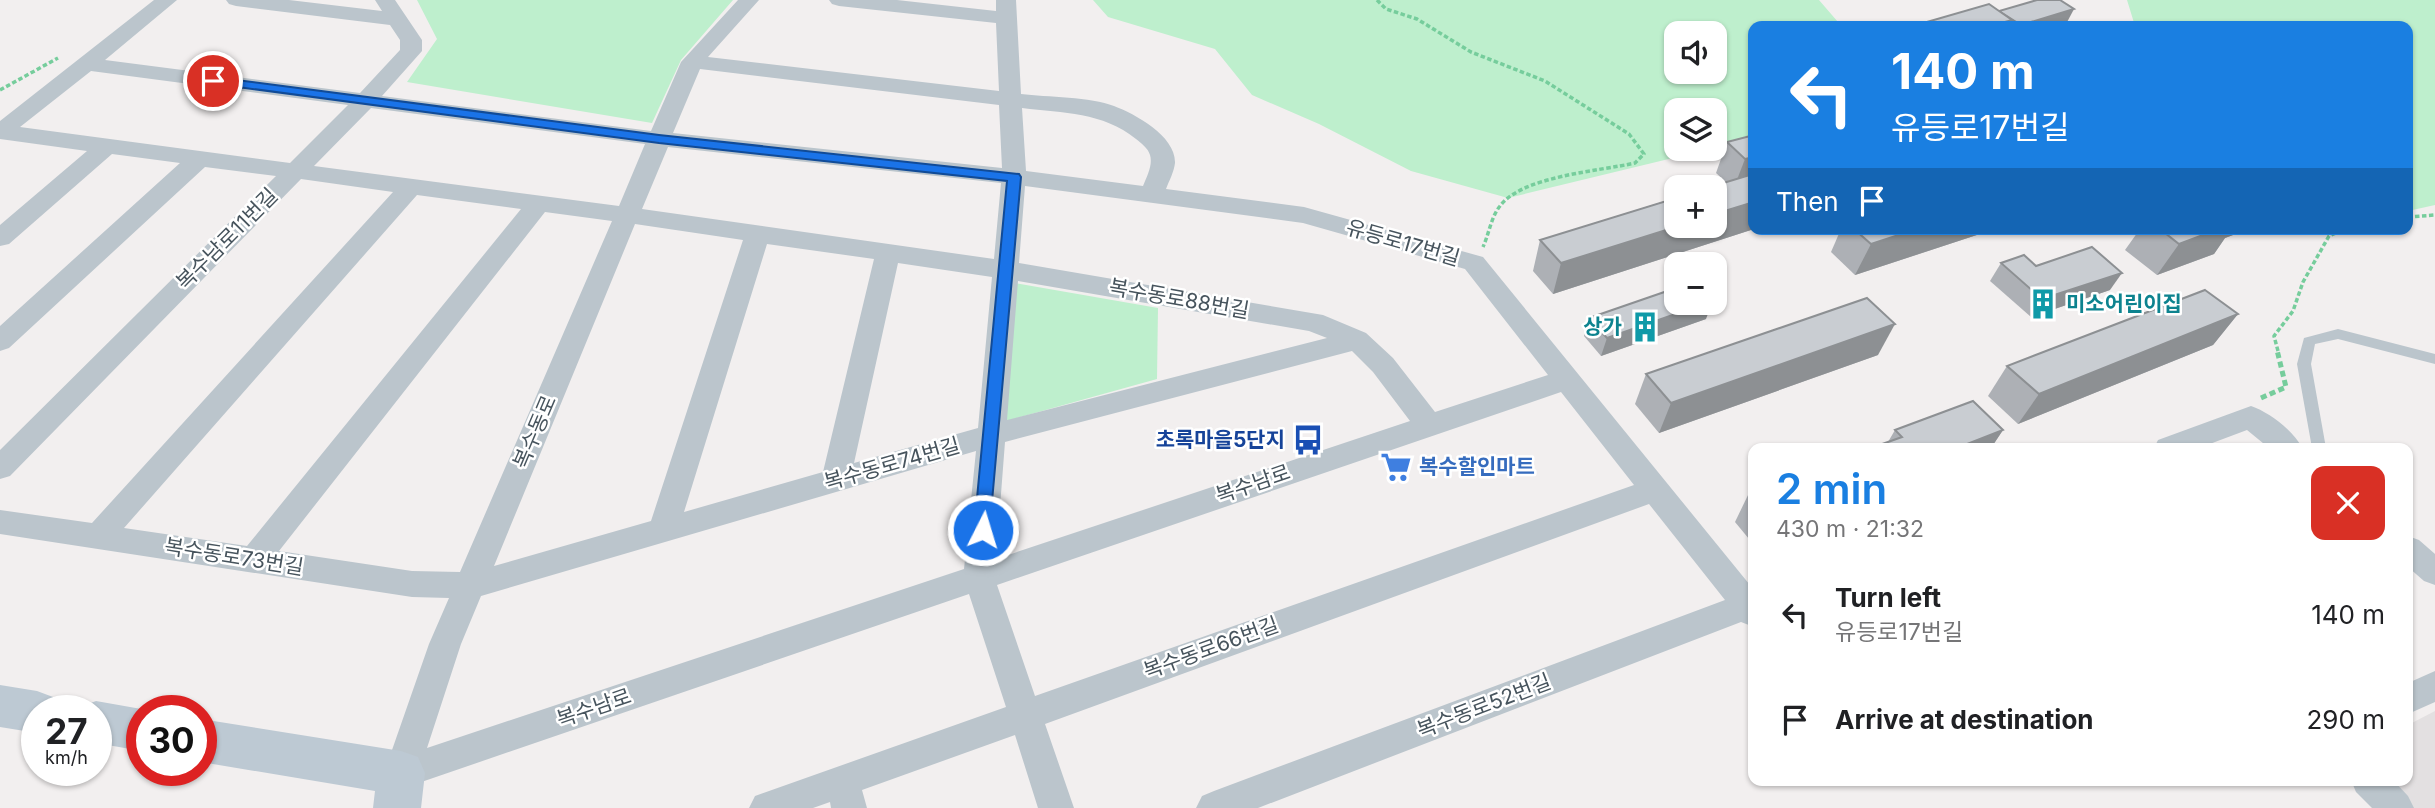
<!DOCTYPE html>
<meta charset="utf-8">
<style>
:root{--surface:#fff;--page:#f2f2f2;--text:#202124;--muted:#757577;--accent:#1a7fe1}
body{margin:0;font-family:Inter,"Noto Sans KR",sans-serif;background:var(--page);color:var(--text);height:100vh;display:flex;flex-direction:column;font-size:26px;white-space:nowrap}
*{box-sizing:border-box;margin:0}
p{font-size:23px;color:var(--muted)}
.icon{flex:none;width:38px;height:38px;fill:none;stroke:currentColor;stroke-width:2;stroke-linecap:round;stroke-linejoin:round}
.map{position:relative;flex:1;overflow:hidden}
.side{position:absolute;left:1748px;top:443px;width:665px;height:343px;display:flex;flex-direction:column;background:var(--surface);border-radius:14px;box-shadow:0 2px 5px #0004}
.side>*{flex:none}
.guide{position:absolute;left:1748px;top:21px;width:665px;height:214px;border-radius:14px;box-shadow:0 2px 5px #0004;background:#1a7fe1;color:#fff;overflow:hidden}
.tools{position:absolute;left:1664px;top:21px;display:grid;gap:14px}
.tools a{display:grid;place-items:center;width:63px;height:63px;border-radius:14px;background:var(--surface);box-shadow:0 2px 5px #0004;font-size:35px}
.speed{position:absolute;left:21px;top:695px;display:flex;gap:14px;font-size:35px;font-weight:700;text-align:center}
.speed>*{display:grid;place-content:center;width:91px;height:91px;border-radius:50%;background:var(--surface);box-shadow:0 2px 5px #0004;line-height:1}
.speed small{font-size:18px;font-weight:400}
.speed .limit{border:10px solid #d22;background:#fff;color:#111}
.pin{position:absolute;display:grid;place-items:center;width:60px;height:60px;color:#fff;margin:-30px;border:4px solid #fff;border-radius:50%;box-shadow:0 2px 7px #0007}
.me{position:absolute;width:77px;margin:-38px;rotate:5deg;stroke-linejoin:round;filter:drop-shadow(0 0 5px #0008)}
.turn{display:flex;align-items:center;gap:24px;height:147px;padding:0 28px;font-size:32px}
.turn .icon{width:91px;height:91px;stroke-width:2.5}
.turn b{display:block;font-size:49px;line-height:60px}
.then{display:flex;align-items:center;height:66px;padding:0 28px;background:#0003;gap:14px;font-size:26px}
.round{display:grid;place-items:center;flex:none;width:74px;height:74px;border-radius:14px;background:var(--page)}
.head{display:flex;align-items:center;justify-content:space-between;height:119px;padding:0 28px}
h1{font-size:42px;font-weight:600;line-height:52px;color:var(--accent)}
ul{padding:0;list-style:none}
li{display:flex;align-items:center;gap:21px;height:105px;padding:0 28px}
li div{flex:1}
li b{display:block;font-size:26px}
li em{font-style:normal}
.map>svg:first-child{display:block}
.education{fill:#e3e0e1}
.green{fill:#beefcd;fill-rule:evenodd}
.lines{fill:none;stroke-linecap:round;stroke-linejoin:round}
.path-far1{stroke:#76cd9c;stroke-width:3.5;stroke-dasharray:4.5 2.5;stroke-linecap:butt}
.path{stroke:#76cd9c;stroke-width:5;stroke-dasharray:6 3.5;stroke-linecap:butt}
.service{fill:#bbc5cc;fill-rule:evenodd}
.minor{fill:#bbc5cc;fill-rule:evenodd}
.secondary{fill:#bdc9d3;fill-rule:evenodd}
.wall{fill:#adb0b5}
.shaded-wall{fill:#8d9093}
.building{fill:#c9cdd2;stroke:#8d9093;stroke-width:2}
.route{fill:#1a73e8;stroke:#114b97;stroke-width:2}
.labels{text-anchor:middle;stroke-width:5;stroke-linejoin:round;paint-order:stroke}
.street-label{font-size:21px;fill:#47545d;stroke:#fff}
.culture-label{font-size:21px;font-weight:bold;fill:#0d838f;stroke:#fff;text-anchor:start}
.transit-label{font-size:21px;font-weight:bold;fill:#164399;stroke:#fff;text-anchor:end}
.shop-label{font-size:21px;font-weight:bold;fill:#366cbe;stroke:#fff;text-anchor:start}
</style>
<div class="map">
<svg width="2435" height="808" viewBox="0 0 2435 808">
<rect width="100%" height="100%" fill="#f2efef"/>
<path class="education" d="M2435,711V808H2403L2383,781L2408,780V725Z"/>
<g class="green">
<path d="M417,0H733L681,60L652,123L407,82L437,39Z"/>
<path d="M1093,0H1819L1838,22L1839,26H1754L1753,135L1715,147V110H1676V149H1710L1508,198L1411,171L1319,124L1252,95L1215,49L1108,17ZM1676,33H1715V72H1676Z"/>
<path d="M2127,0H2435V205L2408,211V26H2135Z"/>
<path d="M1015,283L1158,308L1157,379L992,425Z"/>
</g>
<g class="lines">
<g class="path-far1">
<path d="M1377,0L1386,9L1417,19L1471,52L1545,81L1629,134L1644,154L1635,163C1600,171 1522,176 1500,206C1491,217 1489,234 1483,247"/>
<path d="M0,90L58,58"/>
<path d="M2408,217L2435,215"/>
<path d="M2278,351L2274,336L2293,311L2303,282L2329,236L2345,229"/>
</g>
<path class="path" d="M2261,398L2286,387L2277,350"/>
<path class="service" d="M2338,329L2435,354V364L2338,339L2315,344L2311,364L2326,448H2312L2297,364L2304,338Z"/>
<g class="minor">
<path d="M154,0H177L105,60L360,93L400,50V40L390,25L236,6L229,4L226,0H289L382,11L375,0H395L422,40V51L382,96L651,131L681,62L738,0H759L708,57L999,91L996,23L839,6L832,4L829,0H897L996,11V0H1016L1021,94C1047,97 1091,97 1114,106C1135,114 1176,136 1175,163C1174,172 1169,181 1166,189L1304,207L1483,257L1754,590V627L1741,622L1258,808H1196L1202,796L1214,791L1725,600L1649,504L1045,724L1074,808H1038L1015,735L862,790L867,808H831L830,802L813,808H749L755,796L1006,707L969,594L401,789L389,784L384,773L429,644L449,598L412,597L0,534V510L92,523L393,192L301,179L10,476L0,479V450L276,176L205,167L9,348L0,351V326L180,163L112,154L9,244L0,246V225L87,151L0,139V121ZM700,69L999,105L1002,168L673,133ZM91,71L348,105L290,163L20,127ZM371,108L645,144L619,206L314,166ZM1022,108C1064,113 1102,112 1136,139C1141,143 1148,148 1150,155C1153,165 1147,176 1143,186L1026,171ZM668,147L1001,183L994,259L642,209ZM1025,186L1303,223L1465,269L1548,375L1435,412L1393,358L1366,333L1323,315L1019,263ZM417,195L521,209L247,546L124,528ZM545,212L612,221L460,572L412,571L279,551ZM635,224L743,240L651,521L494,566ZM767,244L874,259L823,472L684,512ZM898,263L992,277L978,428L854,463ZM1018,281L1309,331L1327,338L1007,420ZM1352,351L1373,372L1410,421L996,559L1005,442ZM1561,392L1634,485L1035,696L997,585ZM976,451L964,569L427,748L461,644L481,596Z"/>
<path d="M2251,406C2269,412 2294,431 2302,448H2269L2247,430L2199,448H2154L2158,440Z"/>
<path d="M2408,536L2419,540L2435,554V585L2424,581L2408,567Z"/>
<path d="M2435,671V702L2408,714V683Z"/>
<path d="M2351,780H2393L2408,796L2414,808H2372L2356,792Z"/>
</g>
<g class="secondary">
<path d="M0,685L37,691L53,697L59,710H37V733L0,727Z"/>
<path d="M96,701L147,710H142V751L96,743V710H78L80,707Z"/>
<path d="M201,719L401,751L418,757L425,773L421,808H373L375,791L201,762Z"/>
</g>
</g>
<g class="wall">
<path d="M1999,11L2065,26H1913Z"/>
<path d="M1754,135V229L1553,294L1533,271L1540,240L1726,182L1716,173L1727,142Z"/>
<path d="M1841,229H1995L1855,275L1831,252Z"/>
<path d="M2140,229H2249L2225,238L2214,254L2157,275L2125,250Z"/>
<path d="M2001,263L2036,266L2110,290L2031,317L1990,281Z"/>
<path d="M2238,314L2213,345L2018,424L1988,396L2007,366Z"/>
<path d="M1589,318L1706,319L1601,356L1584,336Z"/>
<path d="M1878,355L1659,433L1635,404L1646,374Z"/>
<path d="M1895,430H2003L1991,448H1871L1888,442Z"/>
<path d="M1754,491V545L1735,522L1749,493Z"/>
</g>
<g class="shaded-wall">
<path d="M2074,9L2065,26H2020L2021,25Z"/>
<path d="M2012,20L2009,26H1991Z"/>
<path d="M1754,157V184L1733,190L1745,159Z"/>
<path d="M1754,202V229L1553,294L1561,263L1679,226H1715V214Z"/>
<path d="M1917,229H1995L1855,275L1871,244Z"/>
<path d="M2216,229H2249L2225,238L2214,254L2157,275L2179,244Z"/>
<path d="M2122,273L2110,290L2031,317L2042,299Z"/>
<path d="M1707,303H1712L1706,319L1601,356L1607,338Z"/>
<path d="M2238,314L2213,345L2018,424L2039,394Z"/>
<path d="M1895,324L1878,355L1659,433L1671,403Z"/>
<path d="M2003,430L1991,448H1957Z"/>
</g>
<g class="building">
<path d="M2037,0H2060L2074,9L2021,25L1999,11Z"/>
<path d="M1989,4L2012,20L1991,26H1913Z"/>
<path d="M1754,135V157L1745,159L1727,142Z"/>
<path d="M1753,174L1754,202L1715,214V187H1710Z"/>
<path d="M1676,198V226H1679L1561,263L1540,240Z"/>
<path d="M1854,229H1917L1871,244Z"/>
<path d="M2160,229H2219L2179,244Z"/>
<path d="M2092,247L2122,273L2042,299L2001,263L2024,255L2036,266Z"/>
<path d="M1676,288V303H1707L1607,338L1589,318Z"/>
<path d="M2205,290L2238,314L2039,394L2007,366Z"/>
<path d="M1867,298L1895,324L1671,403L1646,374Z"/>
<path d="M1973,401L2003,430L1957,448H1871L1902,437L1895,430Z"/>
</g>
<path class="route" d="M213,77L659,135L1019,174L1021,177L989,535H977L974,530L1007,181L659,143L208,83L206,81Z"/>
<defs>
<g id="building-bare" transform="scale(2.415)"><path d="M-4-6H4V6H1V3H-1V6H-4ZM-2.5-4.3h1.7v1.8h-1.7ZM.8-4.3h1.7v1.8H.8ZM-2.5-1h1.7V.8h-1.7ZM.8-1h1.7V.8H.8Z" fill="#0f9aa8" stroke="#fff" stroke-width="2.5" paint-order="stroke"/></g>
<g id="bus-bare" transform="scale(2.415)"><path d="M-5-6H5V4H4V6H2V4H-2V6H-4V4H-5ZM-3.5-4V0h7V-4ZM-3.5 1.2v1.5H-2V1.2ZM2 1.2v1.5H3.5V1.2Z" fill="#1a4fb4" stroke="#fff" stroke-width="2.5" paint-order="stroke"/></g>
<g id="supermarket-bare" transform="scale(2.415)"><path d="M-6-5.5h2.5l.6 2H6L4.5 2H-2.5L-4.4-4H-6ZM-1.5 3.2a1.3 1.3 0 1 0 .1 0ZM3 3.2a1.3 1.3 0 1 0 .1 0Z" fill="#3f7fe0" stroke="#fff" stroke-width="2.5" paint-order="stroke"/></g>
</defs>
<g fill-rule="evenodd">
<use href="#building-bare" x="2043" y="304"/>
<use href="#building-bare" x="1645" y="327"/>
<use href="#bus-bare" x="1308" y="440"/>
<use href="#supermarket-bare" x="1396" y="467"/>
</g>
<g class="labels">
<g class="street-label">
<text transform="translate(227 239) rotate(-45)" y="7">복수남로11번길</text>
<text transform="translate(1403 243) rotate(16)" y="7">유등로17번길</text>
<text transform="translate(1179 299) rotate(10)" y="7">복수동로88번길</text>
<text transform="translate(535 432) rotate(-67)" y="7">복수동로</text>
<text transform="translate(892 464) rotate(-16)" y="7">복수동로74번길</text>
<text transform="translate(1253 484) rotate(-19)" y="7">복수남로</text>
<text transform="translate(234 557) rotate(9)" y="7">복수동로73번길</text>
<text transform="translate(1211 648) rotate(-20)" y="7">복수동로66번길</text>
<text transform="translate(1484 706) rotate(-21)" y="7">복수동로52번길</text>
<text transform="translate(594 708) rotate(-19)" y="7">복수남로</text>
</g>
<g class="culture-label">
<text x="2066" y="311">미소어린이집</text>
<text x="1622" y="334" text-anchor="end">상가</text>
</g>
<g class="transit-label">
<text x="1285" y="447">초록마을5단지</text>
</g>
<g class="shop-label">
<text x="1419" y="474">복수할인마트</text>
</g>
</g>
</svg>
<div class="tools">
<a><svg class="icon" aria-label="sound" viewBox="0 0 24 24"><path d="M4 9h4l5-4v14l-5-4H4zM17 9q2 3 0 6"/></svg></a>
<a><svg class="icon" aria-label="layers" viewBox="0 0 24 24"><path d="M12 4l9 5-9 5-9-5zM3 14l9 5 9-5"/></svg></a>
<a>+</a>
<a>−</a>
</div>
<div class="speed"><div>27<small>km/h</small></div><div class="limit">30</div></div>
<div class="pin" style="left:213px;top:81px;background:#d93025"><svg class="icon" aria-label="arrive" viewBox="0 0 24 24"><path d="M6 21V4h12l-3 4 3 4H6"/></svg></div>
<svg class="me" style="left:983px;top:530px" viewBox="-20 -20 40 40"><circle r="17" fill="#1a73e8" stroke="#fff" stroke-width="3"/><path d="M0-11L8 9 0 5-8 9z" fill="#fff"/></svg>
<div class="guide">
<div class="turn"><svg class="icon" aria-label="left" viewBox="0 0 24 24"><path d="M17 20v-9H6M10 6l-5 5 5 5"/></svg><div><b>140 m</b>유등로17번길</div></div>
<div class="then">Then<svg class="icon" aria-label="arrive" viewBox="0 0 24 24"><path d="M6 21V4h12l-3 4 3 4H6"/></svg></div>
</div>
<section class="side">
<div class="head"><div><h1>2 min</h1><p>430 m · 21:32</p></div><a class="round" style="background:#d93025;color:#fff"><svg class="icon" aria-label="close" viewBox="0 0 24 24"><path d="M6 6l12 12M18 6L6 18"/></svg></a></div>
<ul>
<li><svg class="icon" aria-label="left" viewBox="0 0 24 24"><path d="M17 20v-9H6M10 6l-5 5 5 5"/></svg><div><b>Turn left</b><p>유등로17번길</p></div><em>140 m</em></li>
<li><svg class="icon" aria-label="arrive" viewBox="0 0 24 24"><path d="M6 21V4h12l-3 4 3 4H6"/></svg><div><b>Arrive at destination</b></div><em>290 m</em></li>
</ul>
</section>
</div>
